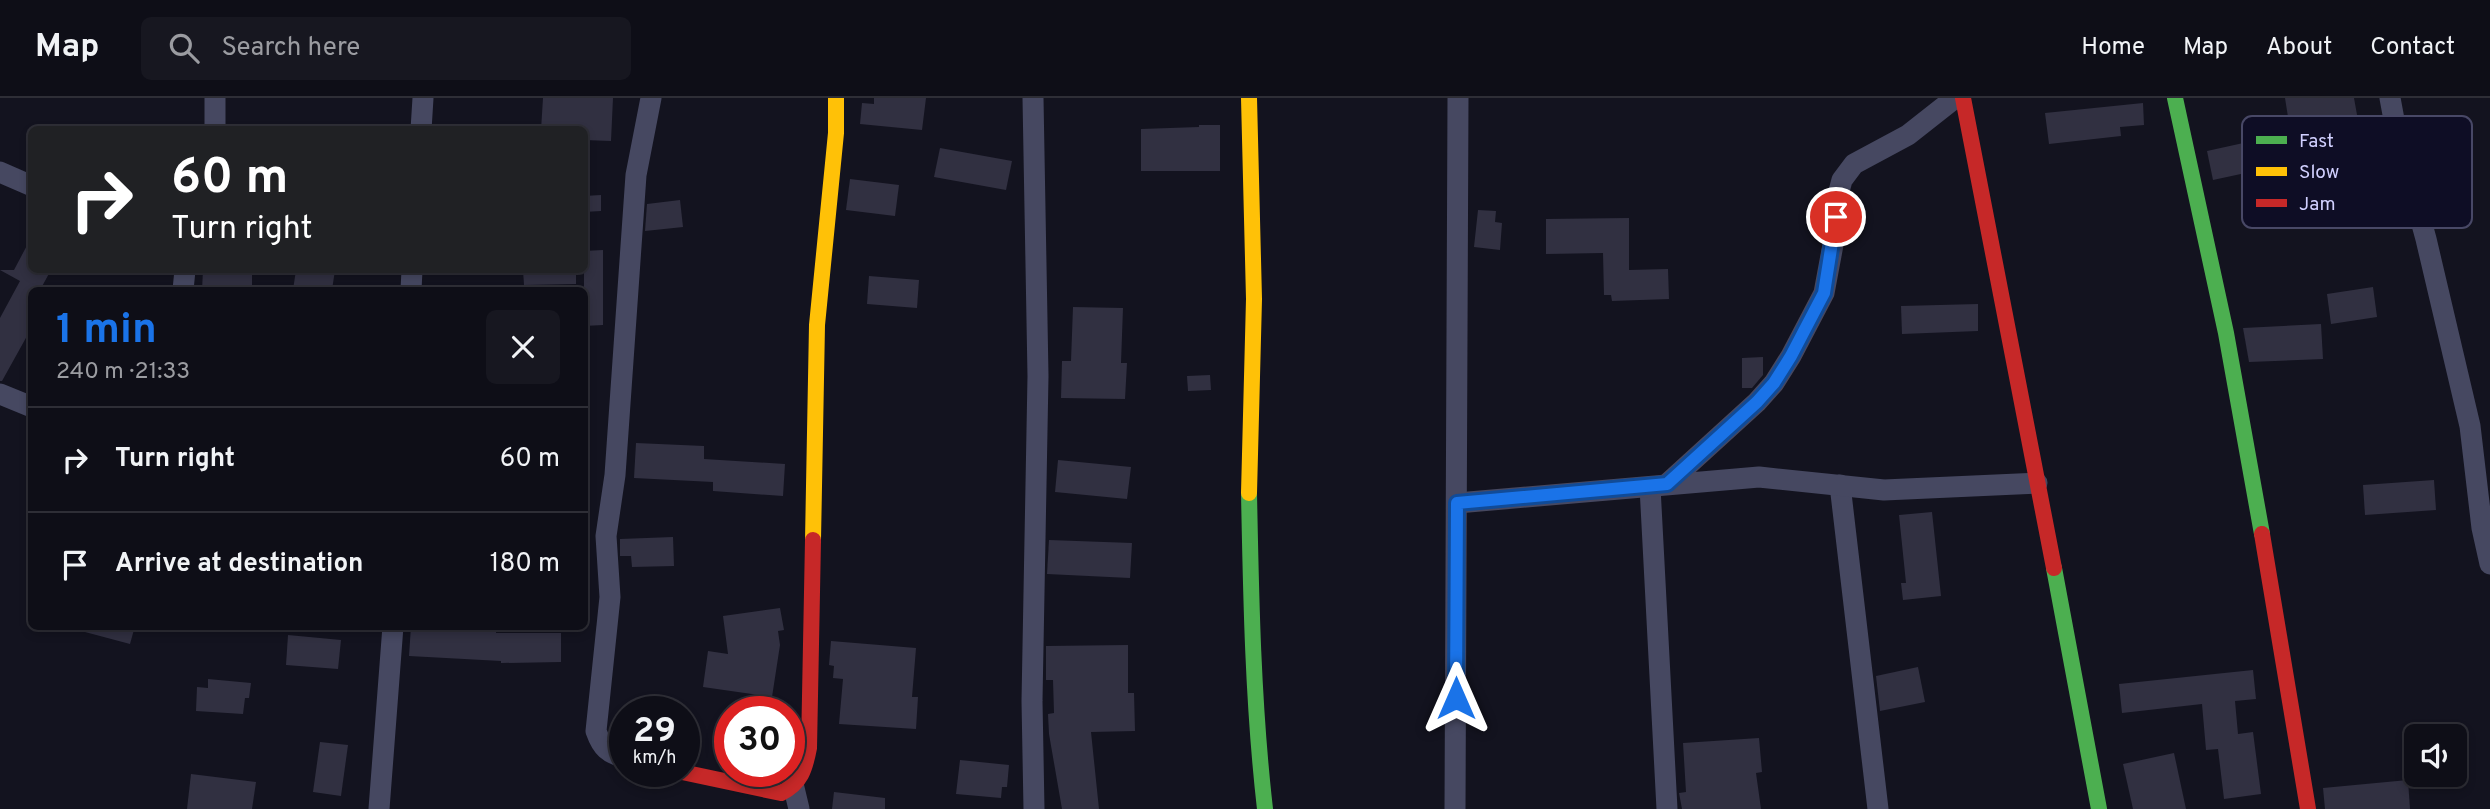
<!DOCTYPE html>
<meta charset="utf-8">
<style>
:root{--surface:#0e0e17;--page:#171720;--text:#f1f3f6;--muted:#9b9ca1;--line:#2e2e36;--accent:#1a73e8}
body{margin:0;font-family:Overpass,sans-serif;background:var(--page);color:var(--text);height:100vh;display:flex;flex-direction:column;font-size:26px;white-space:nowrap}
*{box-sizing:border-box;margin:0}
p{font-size:23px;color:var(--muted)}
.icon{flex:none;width:38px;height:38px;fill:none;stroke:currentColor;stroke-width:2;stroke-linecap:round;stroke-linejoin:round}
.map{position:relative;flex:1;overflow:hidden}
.side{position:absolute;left:28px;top:189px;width:560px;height:343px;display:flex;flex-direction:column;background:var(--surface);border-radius:10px;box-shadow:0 4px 10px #0003,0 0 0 2px var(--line)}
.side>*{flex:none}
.hud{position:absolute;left:28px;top:28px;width:560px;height:147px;border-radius:10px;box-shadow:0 4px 10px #0003,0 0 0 2px var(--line);background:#202124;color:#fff;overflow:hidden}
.fabs{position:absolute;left:2404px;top:626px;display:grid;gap:14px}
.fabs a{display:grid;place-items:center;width:63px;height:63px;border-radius:10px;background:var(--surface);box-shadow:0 4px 10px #0003,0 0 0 2px var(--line);font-size:35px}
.speed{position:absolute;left:609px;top:598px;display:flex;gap:14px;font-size:35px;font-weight:700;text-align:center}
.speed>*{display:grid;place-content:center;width:91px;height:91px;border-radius:50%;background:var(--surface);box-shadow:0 4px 10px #0003,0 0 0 2px var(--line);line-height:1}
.speed small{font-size:18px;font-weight:400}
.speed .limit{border:10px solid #d22;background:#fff;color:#111}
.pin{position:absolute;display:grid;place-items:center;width:60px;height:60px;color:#fff;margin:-30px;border:4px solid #fff;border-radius:50%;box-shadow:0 2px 7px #0007}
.me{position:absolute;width:77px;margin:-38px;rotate:0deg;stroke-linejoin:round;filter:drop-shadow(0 0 5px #0008)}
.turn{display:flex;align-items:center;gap:24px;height:147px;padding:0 28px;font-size:32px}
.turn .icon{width:91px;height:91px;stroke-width:2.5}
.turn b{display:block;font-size:49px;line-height:60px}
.round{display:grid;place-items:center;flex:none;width:74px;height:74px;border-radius:10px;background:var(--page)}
.head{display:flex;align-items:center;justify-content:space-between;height:119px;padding:0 28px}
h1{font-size:42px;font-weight:700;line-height:52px;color:var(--accent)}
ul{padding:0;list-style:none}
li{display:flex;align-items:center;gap:21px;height:105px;padding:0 28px;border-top:2px solid var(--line)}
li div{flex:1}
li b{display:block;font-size:26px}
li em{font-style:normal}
header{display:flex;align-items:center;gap:42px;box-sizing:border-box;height:98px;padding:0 35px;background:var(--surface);border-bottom:2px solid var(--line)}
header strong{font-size:33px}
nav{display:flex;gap:38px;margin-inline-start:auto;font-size:24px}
.search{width:490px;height:63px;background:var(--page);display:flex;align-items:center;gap:18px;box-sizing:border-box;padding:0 24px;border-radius:10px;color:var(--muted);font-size:26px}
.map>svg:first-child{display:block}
.building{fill:#313041}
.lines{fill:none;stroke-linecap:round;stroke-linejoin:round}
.street{stroke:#464861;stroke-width:21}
.fast{stroke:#4caf50;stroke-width:16}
.slow{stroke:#ffc107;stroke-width:16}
.jam{stroke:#c62828;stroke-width:16}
.route-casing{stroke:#114b97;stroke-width:18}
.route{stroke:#1a73e8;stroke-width:12}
.key{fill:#0e0d25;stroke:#484866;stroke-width:2}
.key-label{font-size:19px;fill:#d1d0ff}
</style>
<header>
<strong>Map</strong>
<div class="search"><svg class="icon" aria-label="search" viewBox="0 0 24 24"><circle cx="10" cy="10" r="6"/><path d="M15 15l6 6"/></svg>Search here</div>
<nav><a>Home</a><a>Map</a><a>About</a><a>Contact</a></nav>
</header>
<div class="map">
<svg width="2490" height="711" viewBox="0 0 2490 711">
<rect width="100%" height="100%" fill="#13131f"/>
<g class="building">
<path d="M543,0H613L611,43L584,42V32H541Z"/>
<path d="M874,0H926L922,32L860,26L862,5L874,6Z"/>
<path d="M2285,0H2354L2361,39L2356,40L2361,81L2350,83L2352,94L2301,101Z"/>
<path d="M2143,5L2144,27L2120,29L2121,38L2049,46L2045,15Z"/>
<path d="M1199,27H1220V73H1141V31L1199,29Z"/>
<path d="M2257,42L2264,71L2213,82L2207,53Z"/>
<path d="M940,50L1012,63L1006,92L934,79Z"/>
<path d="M850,81L899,87L895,118L846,112Z"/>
<path d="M601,97V113L584,114V98Z"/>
<path d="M680,102L683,129L645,133L647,106Z"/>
<path d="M1478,112L1496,113L1495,124L1502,125L1500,152L1474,149Z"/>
<path d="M1629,120V172L1668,171L1669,201L1612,203L1611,197H1604L1603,155L1546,156V121Z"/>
<path d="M32,138V172H51L40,192H32V229L2,283H0V220L20,183L0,172H14Z"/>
<path d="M603,152V227L584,228V153Z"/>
<path d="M203,172H252V192H202Z"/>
<path d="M296,172H335L332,192H293Z"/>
<path d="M523,172H576V186L524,187Z"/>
<path d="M869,178L919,182L917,210L867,206Z"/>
<path d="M2373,189L2377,219L2331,226L2327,196Z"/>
<path d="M1978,206V233L1902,236L1901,208Z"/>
<path d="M1073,209L1123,210L1121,265H1127L1125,301L1061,300L1062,263H1071Z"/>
<path d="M2321,226L2323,261L2249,264L2243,230Z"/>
<path d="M1763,259V277L1752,290H1742V260Z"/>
<path d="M1210,277L1211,292L1188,293L1187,278Z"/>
<path d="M636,345L704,348V361L785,366L783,398L713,393V384L634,380Z"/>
<path d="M1058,362L1131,369L1127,401L1055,394Z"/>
<path d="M2434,382L2436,412L2365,417L2363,387Z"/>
<path d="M1932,414L1941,498L1903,502L1901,485H1906L1899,417Z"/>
<path d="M673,439L674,468L632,469L631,458H620V441Z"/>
<path d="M1049,442L1132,445L1130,480L1047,476Z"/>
<path d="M780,510L784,532L778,533L780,547L772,599L703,589L708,553L728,556L723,518Z"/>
<path d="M86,528H135L130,546L85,534Z"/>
<path d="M411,528L496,529V535H561V564L501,565V563L409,558Z"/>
<path d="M288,537L341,542L338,571L286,567Z"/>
<path d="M831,543L916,550L912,599H918L916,631L839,626L843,581L833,580L834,568L829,567Z"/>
<path d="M1128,547V595H1134L1135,633L1091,634L1099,711H1062L1049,636L1048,616L1054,615L1053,582H1046V548Z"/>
<path d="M1918,569L1925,604L1880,613L1876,578Z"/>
<path d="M2253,572L2256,601L2235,603L2238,636L2253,634L2261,696L2224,701L2218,651L2206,652L2202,606L2122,615L2119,586Z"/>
<path d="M208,581L251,585L249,600H245L243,616L196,613L197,589L208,590Z"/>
<path d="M1759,640L1762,674L1756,675L1761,711H1682L1679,695L1686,694L1683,645Z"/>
<path d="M320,644L348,647L341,698L313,694Z"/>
<path d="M2174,655L2186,711H2133L2123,666Z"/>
<path d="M960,662L1009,667L1007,689H1002L1001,700L956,696Z"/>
<path d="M191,676L256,684L252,711H187Z"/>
<path d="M2408,682L2410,711H2325L2323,690Z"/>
<path d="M834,694L885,700V711H832Z"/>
</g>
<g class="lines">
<g class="street">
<path d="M215,0V32"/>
<path d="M1033,0L1038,278L1032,603L1034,711"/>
<path d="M2390,0L2395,27L2426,141L2470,328L2482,430L2490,466"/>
<path d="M421,32L423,0"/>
<path d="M0,74L32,88"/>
<path d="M183,192L185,172"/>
<path d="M411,192L412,172"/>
<path d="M0,296L32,309"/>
<path d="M1667,386L1757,304L1774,285L1791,258L1824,195L1835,136L1837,101L1842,82L1854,66L1908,37L1955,0"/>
<path d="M1840,387L1878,711"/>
<path d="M1650,389L1667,711"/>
<path d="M1457,405L1759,379L1884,392L2037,385"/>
<path d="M625,660C608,655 602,650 596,633L610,499L606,438L615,377L636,77L651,0"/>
<path d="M794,690L799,711"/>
<path d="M379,711L393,528"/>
<path d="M1455,711L1458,0"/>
</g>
<g class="fast">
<path d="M2175,0L2226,235L2262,436"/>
<path d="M1249,395C1251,501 1253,606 1265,711"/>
<path d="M2054,470L2099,711"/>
</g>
<g class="slow">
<path d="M1249,0L1254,201L1249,395"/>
<path d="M813,442L817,227L836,35V0"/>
</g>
<g class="jam">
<path d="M1963,0L2054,470"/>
<path d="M2262,436L2308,711"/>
<path d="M682,674L781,695C801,685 805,671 809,650L813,442"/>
</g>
</g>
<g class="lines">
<g class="route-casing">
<path id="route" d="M1456,600L1457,405L1667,386L1757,304L1774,285L1791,258L1824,195L1836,119"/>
</g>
<use href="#route" class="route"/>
</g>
<rect x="2242" y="18" width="230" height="112" rx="10" class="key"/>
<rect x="2256" y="38" width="31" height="8" fill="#4caf50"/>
<rect x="2256" y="69" width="31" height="9" fill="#ffc107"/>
<rect x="2256" y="101" width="31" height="8" fill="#c62828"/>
<g class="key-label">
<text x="2299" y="49">Fast</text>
<text x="2299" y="80">Slow</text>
<text x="2299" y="112">Jam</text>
</g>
</svg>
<div class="fabs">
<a><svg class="icon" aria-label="sound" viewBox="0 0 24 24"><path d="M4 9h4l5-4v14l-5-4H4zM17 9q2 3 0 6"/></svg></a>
</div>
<div class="speed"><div>29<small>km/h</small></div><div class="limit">30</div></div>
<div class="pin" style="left:1836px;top:119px;background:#d93025"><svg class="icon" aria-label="arrive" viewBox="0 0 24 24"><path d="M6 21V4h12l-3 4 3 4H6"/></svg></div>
<svg class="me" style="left:1456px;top:600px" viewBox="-20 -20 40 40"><path d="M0-17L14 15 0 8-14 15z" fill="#1a73e8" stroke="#fff" stroke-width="4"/></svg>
<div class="hud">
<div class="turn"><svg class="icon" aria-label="right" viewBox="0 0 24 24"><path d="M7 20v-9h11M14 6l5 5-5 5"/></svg><div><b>60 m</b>Turn right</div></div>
</div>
<section class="side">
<div class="head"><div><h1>1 min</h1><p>240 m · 21:33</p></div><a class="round"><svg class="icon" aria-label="close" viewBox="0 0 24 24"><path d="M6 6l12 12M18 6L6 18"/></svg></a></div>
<ul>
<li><svg class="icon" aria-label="right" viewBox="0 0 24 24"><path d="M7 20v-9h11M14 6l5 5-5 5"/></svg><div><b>Turn right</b></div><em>60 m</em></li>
<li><svg class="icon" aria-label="arrive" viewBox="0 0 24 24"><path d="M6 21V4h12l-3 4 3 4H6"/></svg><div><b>Arrive at destination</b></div><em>180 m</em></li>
</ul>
</section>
</div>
